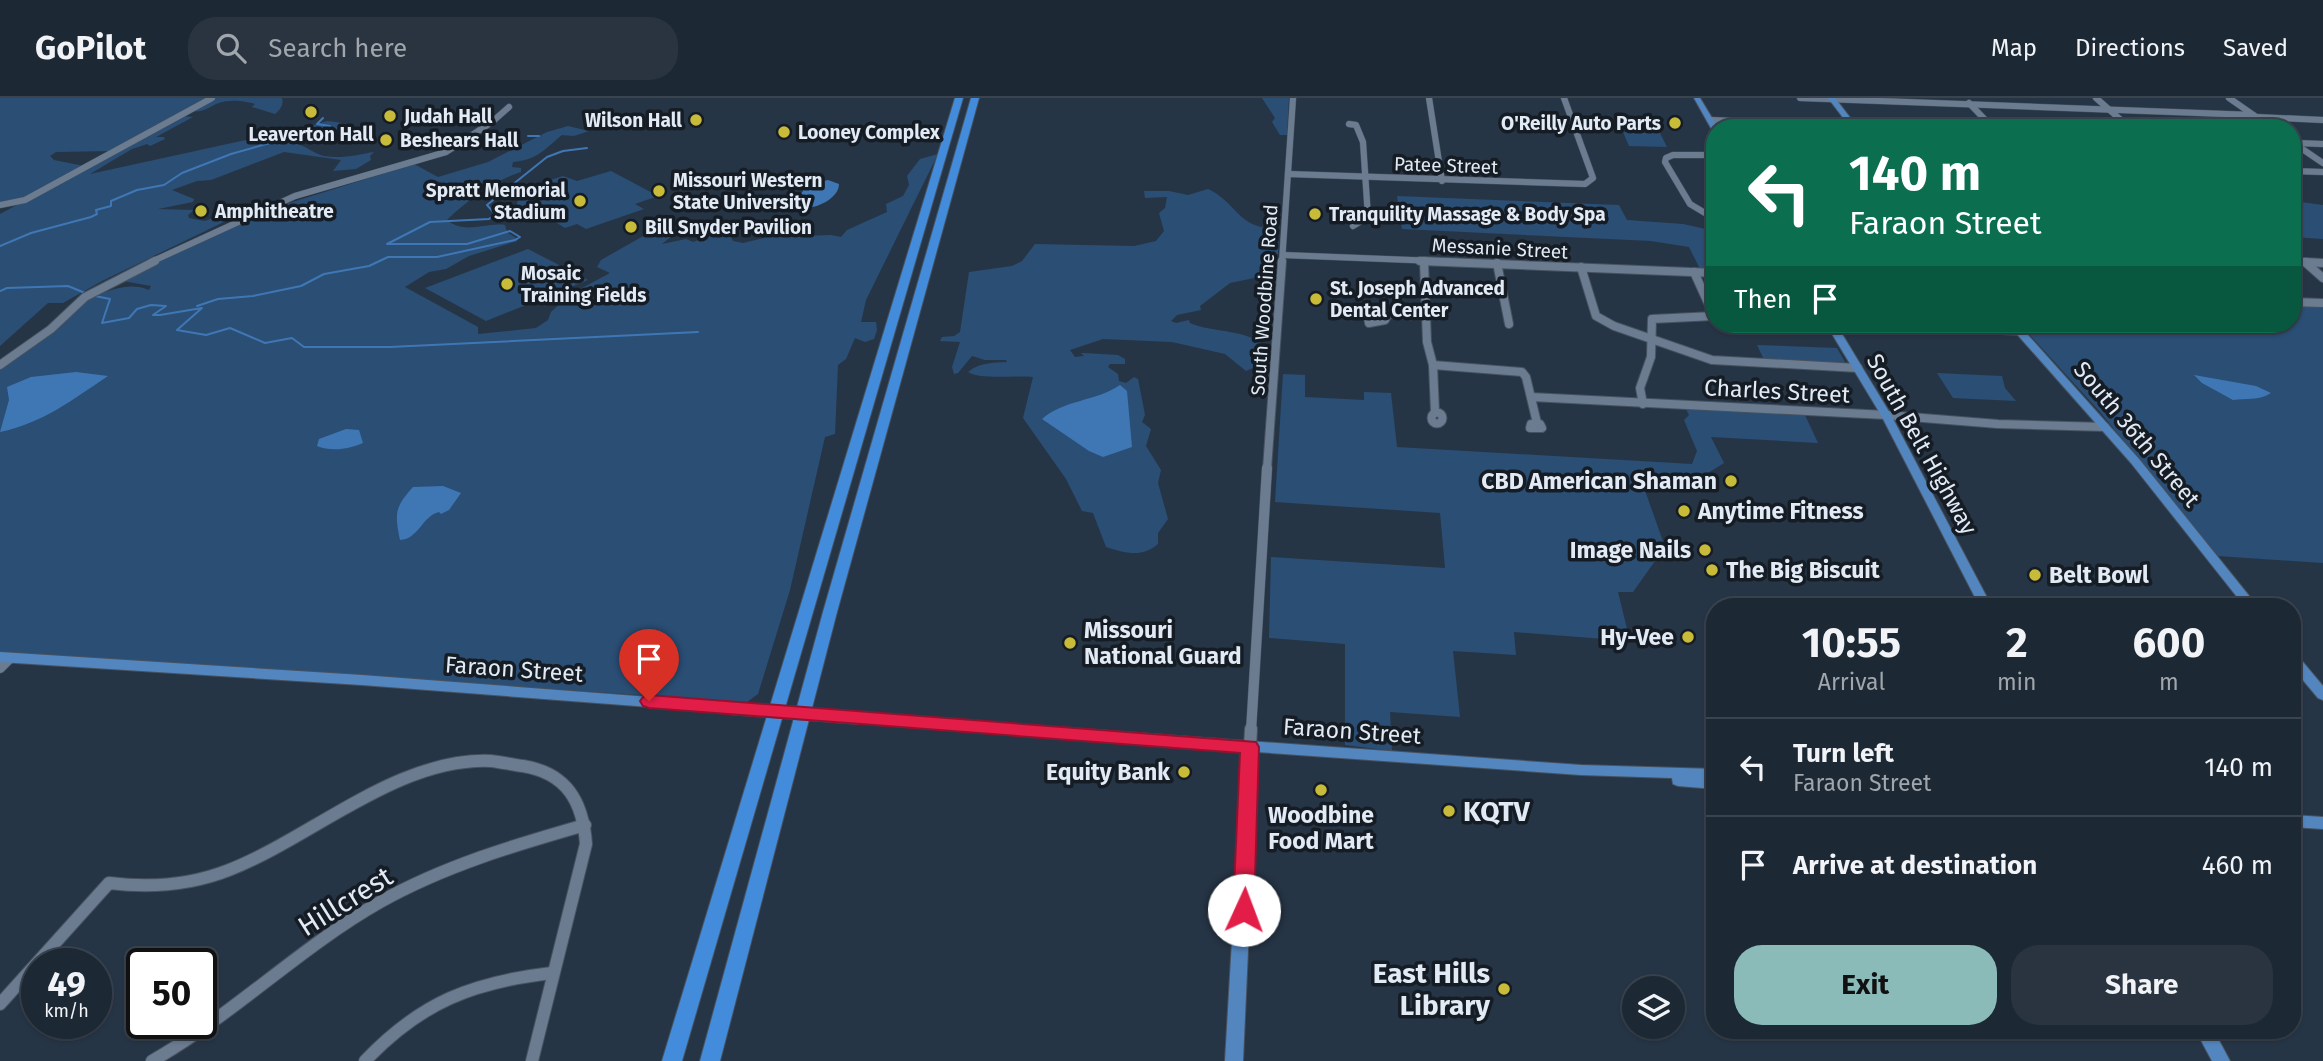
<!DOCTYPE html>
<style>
:root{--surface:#1c2834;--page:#293440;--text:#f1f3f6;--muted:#a0a6ac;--line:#3a444f;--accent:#8bbbb9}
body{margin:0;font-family:"Fira Sans",sans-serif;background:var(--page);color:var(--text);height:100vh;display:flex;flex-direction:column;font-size:26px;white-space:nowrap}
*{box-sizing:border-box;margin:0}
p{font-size:23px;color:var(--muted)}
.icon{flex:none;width:38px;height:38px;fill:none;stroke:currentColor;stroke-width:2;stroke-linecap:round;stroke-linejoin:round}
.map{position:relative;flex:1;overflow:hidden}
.side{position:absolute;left:1706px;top:500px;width:595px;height:441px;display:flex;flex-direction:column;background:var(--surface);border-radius:28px;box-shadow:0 2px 5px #0004,0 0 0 2px var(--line)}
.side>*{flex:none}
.hud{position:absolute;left:1706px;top:21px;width:595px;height:214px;border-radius:28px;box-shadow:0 2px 5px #0004,0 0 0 2px var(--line);background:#0b6e4f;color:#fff;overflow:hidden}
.controls{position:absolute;left:1622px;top:878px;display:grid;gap:14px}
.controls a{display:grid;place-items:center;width:63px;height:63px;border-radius:50%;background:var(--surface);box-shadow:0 2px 5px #0004,0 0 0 2px var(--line);font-size:35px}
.speed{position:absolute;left:21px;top:850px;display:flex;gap:14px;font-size:35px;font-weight:700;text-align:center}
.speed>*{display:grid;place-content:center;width:91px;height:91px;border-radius:50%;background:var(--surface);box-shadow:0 2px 5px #0004,0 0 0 2px var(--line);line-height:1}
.speed small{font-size:18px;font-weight:400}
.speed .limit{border:4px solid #111;border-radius:10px;background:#fff;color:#111}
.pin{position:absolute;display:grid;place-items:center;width:60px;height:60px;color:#fff;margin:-72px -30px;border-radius:50% 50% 50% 0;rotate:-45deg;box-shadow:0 0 7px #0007}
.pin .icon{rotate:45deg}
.me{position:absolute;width:77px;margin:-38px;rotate:2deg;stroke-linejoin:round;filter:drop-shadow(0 0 5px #0008)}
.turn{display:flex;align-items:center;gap:24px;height:147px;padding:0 28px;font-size:32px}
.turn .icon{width:91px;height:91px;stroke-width:2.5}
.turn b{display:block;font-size:49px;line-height:60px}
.then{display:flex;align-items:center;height:66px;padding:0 28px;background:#0003;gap:14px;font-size:26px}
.eta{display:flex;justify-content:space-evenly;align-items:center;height:119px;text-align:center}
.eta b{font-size:42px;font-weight:700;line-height:49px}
.button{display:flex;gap:14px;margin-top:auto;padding:14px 28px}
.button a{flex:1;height:80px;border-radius:28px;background:var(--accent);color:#111;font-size:28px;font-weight:700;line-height:80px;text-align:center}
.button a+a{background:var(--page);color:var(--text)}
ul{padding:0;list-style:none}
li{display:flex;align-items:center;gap:21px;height:98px;padding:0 28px;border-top:2px solid var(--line)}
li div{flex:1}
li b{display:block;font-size:26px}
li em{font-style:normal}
header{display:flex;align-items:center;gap:42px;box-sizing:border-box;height:98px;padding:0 35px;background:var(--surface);border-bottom:2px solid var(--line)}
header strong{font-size:33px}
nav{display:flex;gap:38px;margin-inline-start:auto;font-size:24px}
.search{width:490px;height:63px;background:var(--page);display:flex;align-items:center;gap:18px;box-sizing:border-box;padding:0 24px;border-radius:28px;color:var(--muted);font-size:26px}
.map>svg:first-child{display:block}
.green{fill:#2b4e75}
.water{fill:#3f77b5}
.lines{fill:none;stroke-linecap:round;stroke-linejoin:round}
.stream{stroke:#3f77b5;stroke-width:2}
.minor-far3-casing{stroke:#465260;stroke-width:7}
.minor-far2-casing{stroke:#465260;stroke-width:10}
.minor-far1-casing{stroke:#465260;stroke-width:11}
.minor-casing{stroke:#465260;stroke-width:14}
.major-casing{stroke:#465260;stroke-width:2}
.highway-casing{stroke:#465260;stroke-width:2}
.minor-far3{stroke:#6c7c90;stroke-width:6}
.minor-far2{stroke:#6c7c90;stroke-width:8}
.minor-far1{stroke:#6c7c90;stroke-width:10}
.minor{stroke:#6c7c90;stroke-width:12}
.major{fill:#5386be;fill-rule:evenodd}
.highway{fill:#438cdc;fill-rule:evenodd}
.major-bridge-casing{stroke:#465260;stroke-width:14;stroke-linecap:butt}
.major-bridge{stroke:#5386be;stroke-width:12}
.route{fill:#e11d48;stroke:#92132f;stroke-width:2}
.poi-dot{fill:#c9bb3a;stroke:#151c24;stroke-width:2.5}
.labels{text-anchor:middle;stroke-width:7;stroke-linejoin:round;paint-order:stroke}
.far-poi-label{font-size:19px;font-weight:bold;fill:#e1eaf5;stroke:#151c24;text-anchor:start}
.far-street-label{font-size:19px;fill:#e1eaf5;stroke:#151c24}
.street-label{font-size:23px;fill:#e1eaf5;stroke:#151c24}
.poi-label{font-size:23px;font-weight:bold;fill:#e1eaf5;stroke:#151c24;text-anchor:end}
.near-poi-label{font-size:28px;font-weight:bold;fill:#e1eaf5;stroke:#151c24;text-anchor:start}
.near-street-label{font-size:28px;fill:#e1eaf5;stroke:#151c24}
</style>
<header>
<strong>GoPilot</strong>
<div class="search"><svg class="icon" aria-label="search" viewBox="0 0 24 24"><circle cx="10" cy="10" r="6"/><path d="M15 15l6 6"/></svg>Search here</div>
<nav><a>Map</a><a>Directions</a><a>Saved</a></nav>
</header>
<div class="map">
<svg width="2323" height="963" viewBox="0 0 2323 963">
<rect width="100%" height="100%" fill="#263546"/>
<g class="green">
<path d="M0,0H210L112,53L56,54L50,58L54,62L84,68L23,101L0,105Z"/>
<path d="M216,0H282C284,7 280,12 275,16L252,9L255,6C246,3 229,1 219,5C208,9 204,15 191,13Z"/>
<path d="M1262,0H1289L1287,37H1280L1272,24L1275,20Z"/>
<path d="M183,18L193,19L156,39H164L165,41L150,48L147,46L132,51L90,76L264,38L273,39L327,23L351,26L298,46C307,49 315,56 324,58C342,61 356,57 374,54L370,58L371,62L356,71L333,73L341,62L284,54L211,82L197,83L172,92L194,101L193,104L158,111L194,112L188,117L189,120L205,123L217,118L230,121L102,183L63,205H48L0,248V116Z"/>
<path d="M568,28L589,33L574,38L562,37C545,51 537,62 513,64L512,69L521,70V74C497,81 465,104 447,122C464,137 486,124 505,127L507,134L518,141L517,143L469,158L446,171L429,174L405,189L478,229V236L536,230L548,222L551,214L569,197L610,175L597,169L601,162L645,137L669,133L667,136L672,138L662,146L686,141L693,144L717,135H729L733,143L743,145L768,139L831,137L841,139L847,132L887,114L886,106L903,98L909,87L907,78L920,61L938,56L866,202L861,224H876L877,232L874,241L865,244L855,240L846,261L838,267L835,336L825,339L790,492L758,596L747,604L0,555V270C34,243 104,172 149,192L151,188L117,182L283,107L414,66L438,79L488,64L547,34Z"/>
<path d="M1623,34L1660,35L1667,49L1629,48Z"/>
<path d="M611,73L658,98L635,106L644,111L586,131L577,126L565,130L531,109L522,112L516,109L520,95L538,89L535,87L563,78L577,83Z"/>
<path d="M1208,91C1236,103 1240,135 1279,129L1278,156H1275L1264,178L1230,185L1200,208L1201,212L1177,217L1171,223L1176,225L1189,222L1190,225C1212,235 1254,231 1268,252L1265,265L1246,273L1225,256L1172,244L1103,241L1070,252L1075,259L1084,258L1081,255H1084L1118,257L1125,261V266H1110L1108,269L1118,276L1119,283L1126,285L1134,279L1138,281L1145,317L1142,324L1151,331L1146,348L1161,372L1158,385L1168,421L1158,435V446C1142,460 1125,455 1106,449L1093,415L1082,413L1066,381L1023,320L1033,279C1015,277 980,282 968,274C980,264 993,265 1007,264L1006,262H985L972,258L958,275L954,276L952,269L960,244L940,243L942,239L954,238L960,234L969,174L1012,168L1022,163L1035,146L1134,148L1156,143L1164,133L1159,115L1165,110L1167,99L1145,100L1144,93H1169L1188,97Z"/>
<path d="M1397,98L1619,107L1627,122L1683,126L1715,133V152H1711L1715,159V174L1701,173L1689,149L1651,143L1402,131Z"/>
<path d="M2293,103L2323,107V141L2293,139Z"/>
<path d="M528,151L588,182L486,223L425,190Z"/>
<path d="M2293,206L2323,207V465L2218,458L2100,314L2020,226H2292Z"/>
<path d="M1757,247L1837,250L1845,264H1765Z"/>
<path d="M1937,275L2002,278L2005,290L2016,303L1953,300Z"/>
<path d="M1283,276L1305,277V299L1364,302V294L1391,295L1397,349L1692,366L1697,353L1684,322L1689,317L1686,311L1805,317L1818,345L1711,339L1724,365L1700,380L1657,378L1642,384L1665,449L1633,494H1618L1630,543L1514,534L1516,557L1453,553L1460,619L1390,614L1392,653L1345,647V546L1269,540L1271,459L1445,470L1440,415L1275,404Z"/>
</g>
<g class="water">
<path d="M828,82L839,86C839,102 810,114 797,109L798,100L808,86Z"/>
<path d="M76,274L108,278C72,302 43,325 0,334L9,302L7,289L31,279Z"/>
<path d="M2194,277L2256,288L2271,295C2259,303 2245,300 2233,302L2202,285Z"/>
<path d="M1120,287L1127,293L1132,349L1103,359L1089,353L1042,321C1063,302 1097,303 1120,287Z"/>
<path d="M346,331L359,332L363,345C350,351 331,354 317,348L319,341Z"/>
<path d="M443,388L461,395L449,412L441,416L439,414C422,418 419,441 400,442C395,416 394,410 413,389Z"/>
</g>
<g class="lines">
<g class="stream">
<path d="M528,38H539"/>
<path d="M0,148L31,135L91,119L97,116L96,112L111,108V103L137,92L164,87L182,75L231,56L330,28L317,26L323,20"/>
<path d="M0,193L7,190L68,188L85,195"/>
<path d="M95,198L110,201L102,225L129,220L137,211L151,207L166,208L153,217H160L202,210L177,232L206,237L230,230L265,245L292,240L304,249H390L698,234"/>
<path d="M197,208L218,201L253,198L301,188L324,176L369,168L388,159H437L515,142L520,139L510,133L467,146H387L430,124L489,121L495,116L487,107L547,59L563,53L587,50"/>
</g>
<g class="minor-far3-casing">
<g id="minor-far3">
<path d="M1429,0L1442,83"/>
<path d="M1800,0L2253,17"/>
<path d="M2096,0L2130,30"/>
<path d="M2229,0L2272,30"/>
<path d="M1969,5L1993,30"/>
<path d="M2256,19L2323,22"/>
<path d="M1710,22L1907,30"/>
<path d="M1349,26L1356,27L1363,44L1368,119L1353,128"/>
<path d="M2292,44L2323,65"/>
<path d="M2296,45L2323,46"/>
<path d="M1715,57H1673L1666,60L1665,64L1690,106L1715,121"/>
<path d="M2292,73L2323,74"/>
<path d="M1288,76L1585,86L1593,80L1564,0"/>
<path d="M0,107L25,102L212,0"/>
<path d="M1283,157L1462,164"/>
<path d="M151,164L295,98L446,54L492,24L509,9"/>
<path d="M1282,164L1293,0"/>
<path d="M2305,164H2314"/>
</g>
</g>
<g class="minor-far2-casing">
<g id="minor-far2">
<path d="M1420,163L1715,175"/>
<path d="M1424,163L1427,244L1433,267L1435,314"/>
<path d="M2305,164L2323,180"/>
<path d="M2305,164L2323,165"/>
<path d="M1497,165L1509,226"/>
<path d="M1581,169L1596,218L1614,228L1712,262L1858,270"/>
<path d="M2292,204L2323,205"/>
<path d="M1380,212L1388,216L1385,222L1369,225L1367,213Z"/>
<path d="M1388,216L1426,218"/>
<path d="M1880,226L2020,233"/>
<path d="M0,267L51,231L85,199L155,163"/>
<path d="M1433,267L1522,274L1526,279L1537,325"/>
<path d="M1531,299L1886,317L1998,326L2105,329"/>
<path d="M1643,306L1640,290L1651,259L1652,221L1714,218L1694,174"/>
<circle cx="1437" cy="320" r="5.5"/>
<path d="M1531,326H1540L1542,330H1530Z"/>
<path d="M1267,371L1282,163"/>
</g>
</g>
<g class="minor-far1-casing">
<g id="minor-far1">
<path d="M0,570L10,560"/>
<path d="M1251,633L1267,370"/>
</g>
</g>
<g class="minor-casing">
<g id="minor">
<path d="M1250,649L1251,631"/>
<path d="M0,906L109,785C149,790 191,787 229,772C313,739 398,659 491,663C502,664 513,667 523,668C567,675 583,704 586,746L532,963"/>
<path d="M152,963C233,917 299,850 380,804C444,768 515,747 585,727"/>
<path d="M365,963C421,904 473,884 552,875"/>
</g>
</g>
<g class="major-casing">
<g id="major">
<path d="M1694,0H1700L1718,30L1712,32Z"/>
<path d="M1828,0H1835L1858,30H1851Z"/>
<path d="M1826,226H1836L1891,317L1992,509H1980L1881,317Z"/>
<path d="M2008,226H2018L2139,361L2258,509H2245L2131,365Z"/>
<path d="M0,554L362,577L729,605L734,607L736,610L734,613L729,615L362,587L0,564Z"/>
<path d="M2292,556L2297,557L2323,588V602L2318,600L2292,569Z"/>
<path d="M859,615L1581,667L1715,671V691L1678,688L1673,686L1672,680L1581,677L1257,654L1243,963H1225L1243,653L859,625L854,624L852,620L854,616Z"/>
<path d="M2292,717L2323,719V731L2292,729Z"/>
<path d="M2196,933H2214L2230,963H2212Z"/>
</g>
</g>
<g class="highway-casing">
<g id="highway">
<path d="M955,0H963L682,963H662Z"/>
<path d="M971,0H979L837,514L720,963H700L823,514Z"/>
</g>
</g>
<use href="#minor-far3" class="minor-far3"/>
<use href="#minor-far2" class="minor-far2"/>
<use href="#minor-far1" class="minor-far1"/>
<use href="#minor" class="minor"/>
<use href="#major" class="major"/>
<use href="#highway" class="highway"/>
<g class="major-bridge-casing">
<path id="major-bridge" d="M729,610L859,620"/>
</g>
<use href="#major-bridge" class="major-bridge"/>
</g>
<path class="route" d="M649,597L1256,644L1259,649L1254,812L1251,818L1244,821L1236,818L1233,812L1240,655L649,610L643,608L640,603L643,599Z"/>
<g class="poi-dot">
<circle cx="311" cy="14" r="7"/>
<circle cx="390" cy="18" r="7"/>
<circle cx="696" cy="22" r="7"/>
<circle cx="1675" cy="25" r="7"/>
<circle cx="784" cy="34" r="7"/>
<circle cx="386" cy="42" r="7"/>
<circle cx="659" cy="93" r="7"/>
<circle cx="580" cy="103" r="7"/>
<circle cx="201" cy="113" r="7"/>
<circle cx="1315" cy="116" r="7"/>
<circle cx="631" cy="129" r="7"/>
<circle cx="507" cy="186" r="7"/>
<circle cx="1316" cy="201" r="7"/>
<circle cx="1731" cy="383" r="7"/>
<circle cx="1684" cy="413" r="7"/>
<circle cx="1705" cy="452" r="7"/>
<circle cx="1712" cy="472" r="7"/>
<circle cx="2035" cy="477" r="7"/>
<circle cx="1688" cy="539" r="7"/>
<circle cx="1070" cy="545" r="7"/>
<circle cx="1184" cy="674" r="7"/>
<circle cx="1321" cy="692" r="7"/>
<circle cx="1449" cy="713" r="7"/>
<circle cx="1504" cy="891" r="7"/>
</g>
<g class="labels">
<g class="far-poi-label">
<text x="404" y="25">Judah Hall</text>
<text x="682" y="29" text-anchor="end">Wilson Hall</text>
<text x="1661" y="32" text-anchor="end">O'Reilly Auto Parts</text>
<text x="798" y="41">Looney Complex</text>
<text x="311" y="43" text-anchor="middle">Leaverton Hall</text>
<text x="400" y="49">Beshears Hall</text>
<text x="673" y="89">Missouri Western<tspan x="673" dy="22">State University</tspan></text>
<text x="566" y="99" text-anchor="end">Spratt Memorial<tspan x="566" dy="22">Stadium</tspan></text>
<text x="215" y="120">Amphitheatre</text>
<text x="1329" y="123">Tranquility Massage &amp; Body Spa</text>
<text x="645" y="136">Bill Snyder Pavilion</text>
<text x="521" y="182">Mosaic<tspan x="521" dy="22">Training Fields</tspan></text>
<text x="1330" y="197">St. Joseph Advanced<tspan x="1330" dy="22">Dental Center</tspan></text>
</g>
<g class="far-street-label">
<text transform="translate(1446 67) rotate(2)" y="7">Patee Street</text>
<text transform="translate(1500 150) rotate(3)" y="7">Messanie Street</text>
<text transform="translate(1264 202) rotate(-86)" y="7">South Woodbine Road</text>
</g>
<g class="street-label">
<text transform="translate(1777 293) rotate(3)" y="8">Charles Street</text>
<text transform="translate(2137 336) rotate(50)" y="8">South 36th Street</text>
<text transform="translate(1922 346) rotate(61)" y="8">South Belt Highway</text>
<text transform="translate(514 571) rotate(4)" y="8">Faraon Street</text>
<text transform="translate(1352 633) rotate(4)" y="8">Faraon Street</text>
</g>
<g class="poi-label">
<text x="1717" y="391">CBD American Shaman</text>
<text x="1698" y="421" text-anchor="start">Anytime Fitness</text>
<text x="1691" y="460">Image Nails</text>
<text x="1726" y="480" text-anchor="start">The Big Biscuit</text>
<text x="2049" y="485" text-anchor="start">Belt Bowl</text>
<text x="1084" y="540" text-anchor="start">Missouri<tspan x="1084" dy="26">National Guard</tspan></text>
<text x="1674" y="547">Hy-Vee</text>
<text x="1170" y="682">Equity Bank</text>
<text x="1321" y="725" text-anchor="middle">Woodbine<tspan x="1321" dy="26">Food Mart</tspan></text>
</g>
<g class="near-poi-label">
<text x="1463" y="723">KQTV</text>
<text x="1490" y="885" text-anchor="end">East Hills<tspan x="1490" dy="32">Library</tspan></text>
</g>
<g class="near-street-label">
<text transform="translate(345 803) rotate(-32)" y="10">Hillcrest</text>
</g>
</g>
</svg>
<div class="controls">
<a><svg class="icon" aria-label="layers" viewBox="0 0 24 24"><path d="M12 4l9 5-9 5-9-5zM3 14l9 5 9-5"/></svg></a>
</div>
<div class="speed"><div>49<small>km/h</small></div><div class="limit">50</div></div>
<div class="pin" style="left:649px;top:603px;background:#d93025"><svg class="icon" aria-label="arrive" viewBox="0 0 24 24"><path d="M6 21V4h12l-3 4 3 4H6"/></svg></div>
<svg class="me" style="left:1244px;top:812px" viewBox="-20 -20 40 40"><circle r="19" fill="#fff"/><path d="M0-13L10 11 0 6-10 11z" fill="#e11d48"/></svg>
<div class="hud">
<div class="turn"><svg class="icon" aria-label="left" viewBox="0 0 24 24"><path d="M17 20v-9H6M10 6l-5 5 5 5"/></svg><div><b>140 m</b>Faraon Street</div></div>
<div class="then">Then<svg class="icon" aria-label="arrive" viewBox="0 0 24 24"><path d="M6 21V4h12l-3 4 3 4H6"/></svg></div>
</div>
<section class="side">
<div class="eta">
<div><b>10:55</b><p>Arrival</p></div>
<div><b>2</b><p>min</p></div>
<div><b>600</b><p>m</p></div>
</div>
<ul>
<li><svg class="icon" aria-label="left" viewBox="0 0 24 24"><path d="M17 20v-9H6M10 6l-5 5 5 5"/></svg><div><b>Turn left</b><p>Faraon Street</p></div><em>140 m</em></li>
<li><svg class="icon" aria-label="arrive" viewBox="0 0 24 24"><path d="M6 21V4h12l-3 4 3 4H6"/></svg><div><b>Arrive at destination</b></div><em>460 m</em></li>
</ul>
<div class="button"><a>Exit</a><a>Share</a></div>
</section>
</div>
